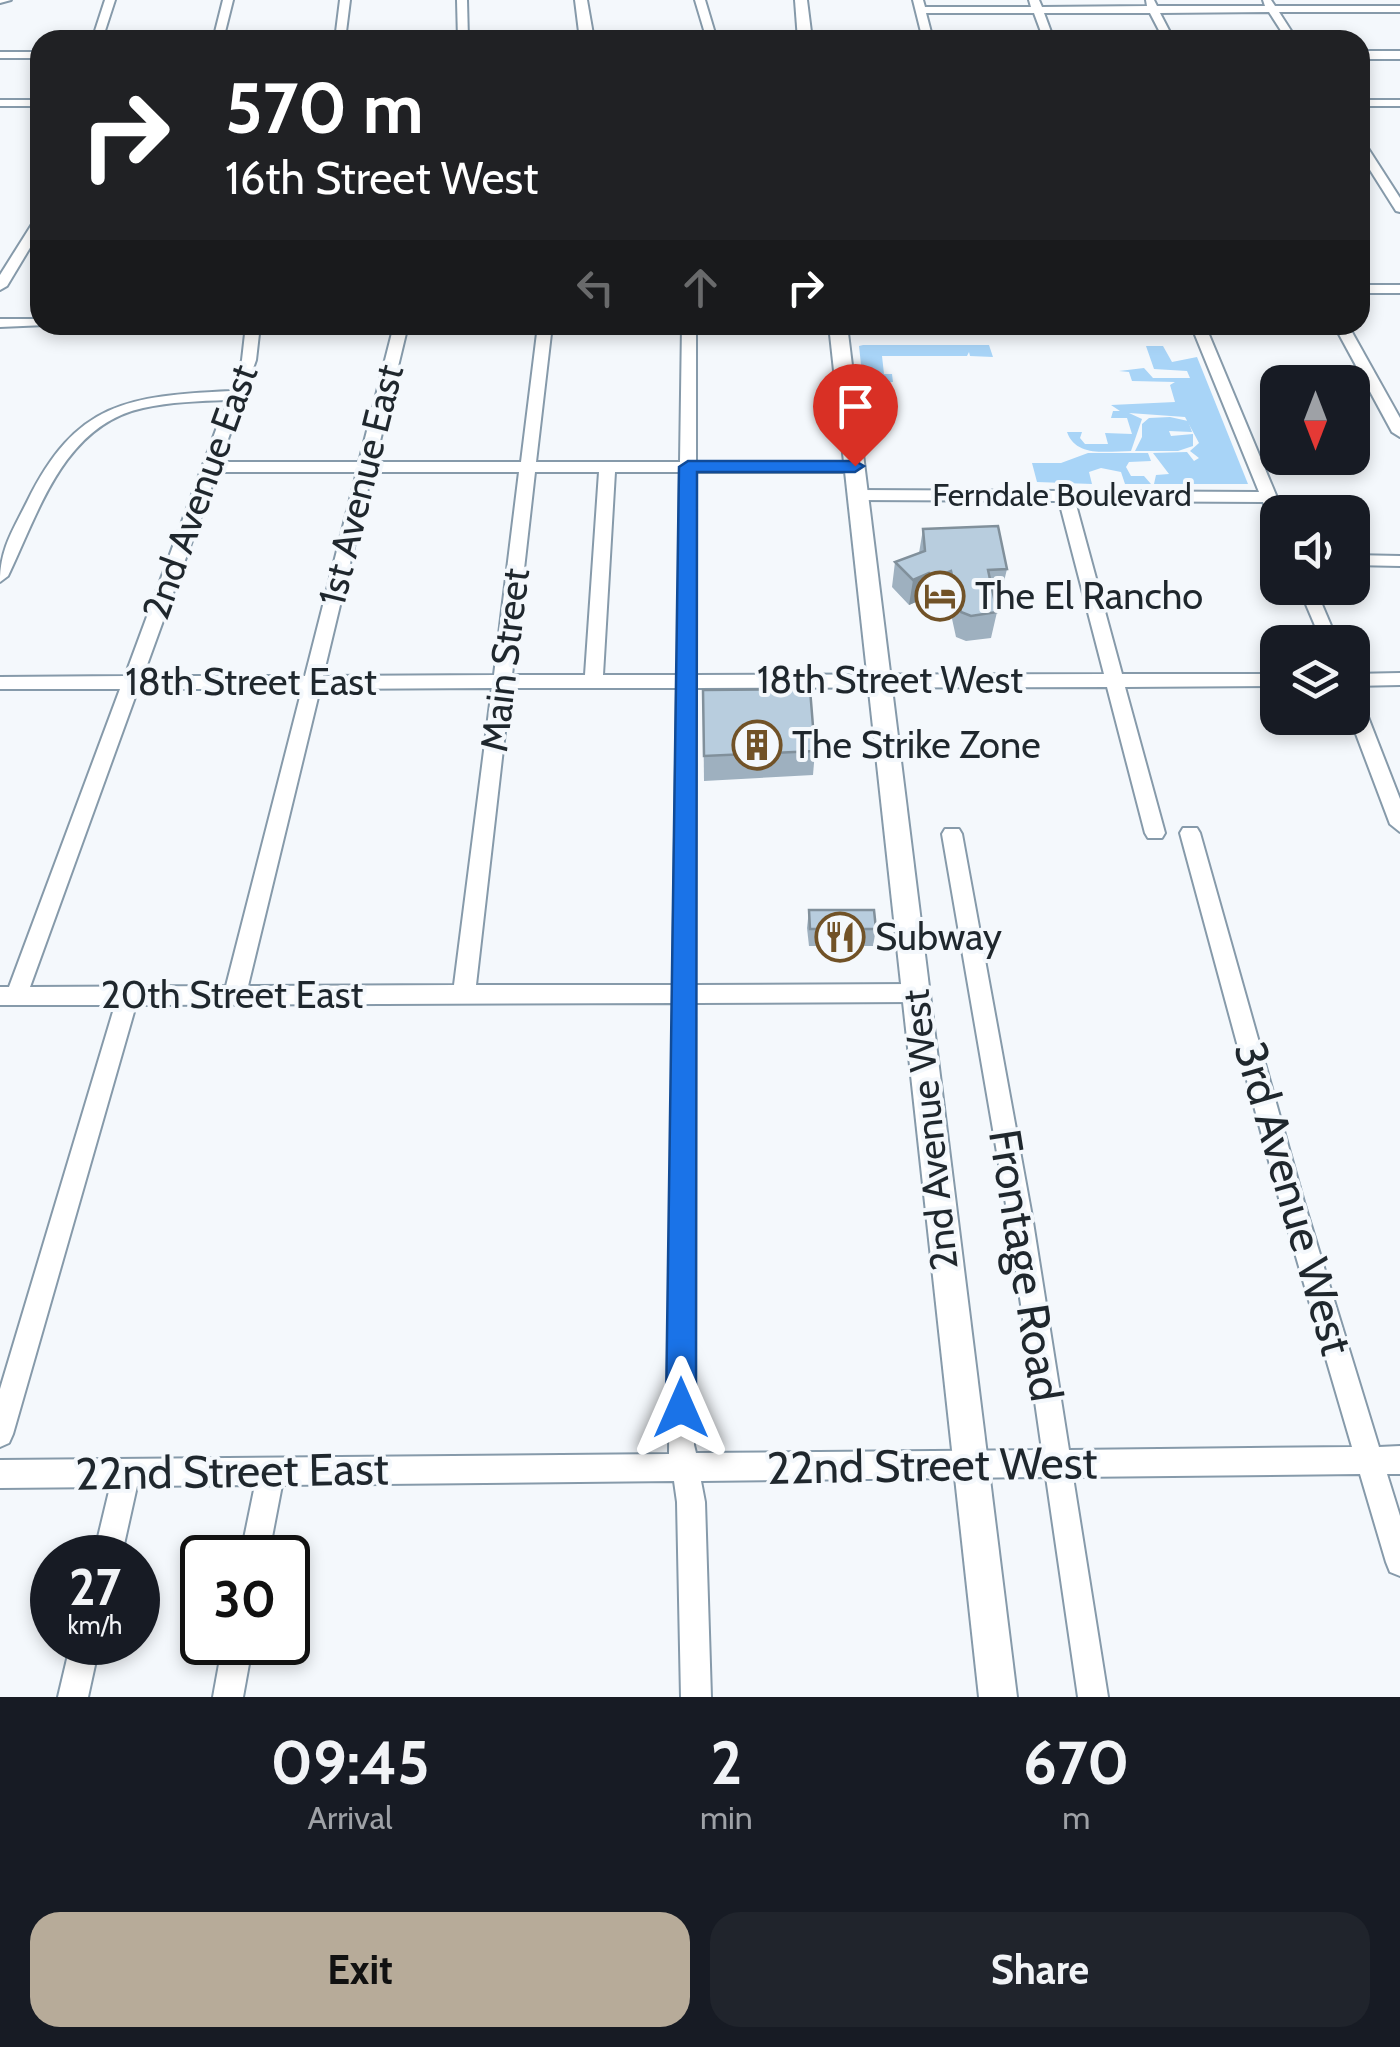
<!DOCTYPE html>
<style>
:root{--surface:#171b24;--page:#20242c;--text:#f1f3f6;--muted:#9ea1a6;--accent:#b7ab99}
body{margin:0;font-family:Cabin,sans-serif;background:var(--page);color:var(--text);height:100vh;display:flex;flex-direction:column;font-size:38px;white-space:nowrap}
*{box-sizing:border-box;margin:0}
p{font-size:32px;color:var(--muted)}
.icon{flex:none;width:55px;height:55px;fill:none;stroke:currentColor;stroke-width:2;stroke-linecap:round;stroke-linejoin:round}
.map{position:relative;height:1697px;overflow:hidden}
.drawer{display:flex;flex-direction:column;background:var(--surface);flex:1}
.drawer>*{flex:none}
.hud{position:absolute;left:30px;top:30px;width:1340px;height:305px;border-radius:30px;box-shadow:0 5px 15px #0003;background:#202124;color:#fff;overflow:hidden}
.needle{width:65px;rotate:180deg}
.fabs{position:absolute;left:1260px;top:365px;display:grid;gap:20px}
.fabs a{display:grid;place-items:center;width:110px;height:110px;border-radius:20px;background:var(--surface);box-shadow:0 5px 15px #0003;font-size:50px}
.speed{position:absolute;left:30px;top:1535px;display:flex;gap:20px;font-size:50px;font-weight:700;text-align:center}
.speed>*{display:grid;place-content:center;width:130px;height:130px;border-radius:50%;background:var(--surface);box-shadow:0 5px 15px #0003;line-height:1}
.speed small{font-size:25px;font-weight:400}
.speed .limit{border:5px solid #111;border-radius:15px;background:#fff;color:#111}
.pin{position:absolute;display:grid;place-items:center;width:85px;height:85px;color:#fff;margin:-102px -42px;border-radius:50% 50% 50% 0;rotate:-45deg;box-shadow:0 0 10px #0007}
.pin .icon{rotate:45deg}
.me{position:absolute;width:110px;margin:-55px;rotate:0deg;stroke-linejoin:round;filter:drop-shadow(0 0 8px #0008)}
.turn{display:flex;align-items:center;gap:35px;height:210px;padding:0 30px;font-size:45px}
.turn .icon{width:130px;height:130px;stroke-width:2.5}
.turn b{display:block;font-size:70px;line-height:85px}
.lanes{display:flex;align-items:center;height:95px;padding:0 30px;background:#0003;justify-content:center;gap:50px;direction:ltr}
.lanes .off{opacity:.35}
.eta{display:flex;justify-content:space-evenly;align-items:center;height:170px;text-align:center}
.eta b{font-size:60px;font-weight:700;line-height:70px}
.action{display:flex;gap:20px;margin-top:auto;padding:20px 30px}
.action a{flex:1;height:115px;border-radius:30px;background:var(--accent);color:#111;font-size:40px;font-weight:700;line-height:115px;text-align:center}
.action a+a{background:var(--page);color:var(--text)}
.map>svg:first-child{display:block}
.green{fill:#a8d4f7}
.lines{fill:none;stroke-linecap:round;stroke-linejoin:round}
.minor-casing{stroke:#869aaa;stroke-width:4}
.major-casing{stroke:#869aaa;stroke-width:4}
.minor{fill:#fff;fill-rule:evenodd}
.major{fill:#fff;fill-rule:evenodd}
.wall{fill:#9eb0bf}
.shaded-wall{fill:#81909b}
.building{fill:#b8cdde;stroke:#81909b;stroke-width:2.5}
.route{fill:#1a73e8;stroke:#114b97;stroke-width:2.5}
.labels{text-anchor:middle;stroke-width:8;stroke-linejoin:round;paint-order:stroke}
.far-street-label{font-size:32px;fill:#1f272d;stroke:#f4f8fc}
.street-label{font-size:38px;fill:#1f272d;stroke:#f4f8fc}
.poi-label{font-size:38px;fill:#1f272d;stroke:#f4f8fc;text-anchor:start}
.near-street-label{font-size:45px;fill:#1f272d;stroke:#f4f8fc}
</style>
<div class="map">
<svg width="1400" height="1697" viewBox="0 0 1400 1697">
<rect width="100%" height="100%" fill="#f4f8fc"/>
<g class="green">
<path d="M989,345L993,357L970,356L969,352L967,356H882L884,374H892L893,382L863,383L859,346L863,345Z"/>
<path d="M1146,346H1163L1172,362L1197,357L1248,484H1154L1156,475L1169,474L1153,453L1187,452L1194,461L1199,458L1190,451L1199,443L1185,417L1129,413L1142,419L1131,451C1108,451 1076,458 1067,432H1082L1080,438L1085,444H1108L1105,433L1132,434L1127,418H1111L1113,411H1120L1111,405L1175,402L1170,385L1175,382L1132,381L1129,372L1119,371L1144,368L1153,378H1190L1187,371L1154,369Z"/>
<path d="M1170,417L1188,421L1192,432L1169,431L1171,436L1193,434V446L1178,451H1135L1142,437V424L1149,418Z"/>
<path d="M1088,453H1148L1151,461L1129,462L1126,467L1131,476H1144L1151,484H1125L1121,472L1101,468L1089,472L1092,484L1037,482L1032,463H1061Z"/>
</g>
<g class="lines">
<g class="minor-casing">
<g id="minor">
<path d="M0,0H11L0,3Z"/>
<path d="M105,0H115L102,40H92Z"/>
<path d="M223,0H233L223,40H213Z"/>
<path d="M340,0H350L345,40H335Z"/>
<path d="M457,0H467L468,40H458Z"/>
<path d="M695,0H705L717,40H707Z"/>
<path d="M913,0H923L925,7H1031L1029,0H1039L1042,7L1147,6L1146,0H1154L1157,6H1265L1263,0H1271L1275,6H1400V12H1279L1297,40H1287L1269,12L1160,13L1174,40H1164L1150,13H1044L1054,40H1044L1034,13H926L933,40H923Z"/>
<rect x="0" y="52" width="40" height="6"/>
<rect x="0" y="100" width="40" height="6"/>
<rect x="1360" y="100" width="40" height="6"/>
<path d="M1360,141L1364,142L1400,198V212L1396,211L1360,154Z"/>
<path d="M40,217V231L7,286L0,290V275L34,221Z"/>
<rect x="1360" y="285" width="40" height="8"/>
<path d="M0,319H40V325H46L0,327Z"/>
<path d="M246,325H260L256,360L220,462H359L394,325H408L375,462H521L538,325H552L536,462H680L682,325H696V462H855L863,467L855,472H696L695,675L1104,674L1059,501L857,500L849,495L857,490L1259,492L1191,325H1205L1283,512H1278V524L1272,523L1263,502L1075,501L1122,674H1278V686L1125,687L1165,833L1162,838H1148L1145,833L1107,687L695,688V985L914,984L922,987L925,993L922,999L914,1002L695,1003L694,1445L696,1453L1042,1450L1009,1222L942,834L945,829H959L962,834L1033,1222L1069,1450L1352,1447L1280,1202L1180,833L1183,828H1197L1200,833L1304,1202L1379,1447L1400,1446V1474H1387L1400,1516V1576L1390,1572L1386,1562L1360,1474L1073,1477L1108,1697H1078L1046,1477L701,1481L705,1502L711,1697H681L677,1502L674,1481L282,1485L268,1558H240L255,1485L137,1486L121,1558H93L110,1487L0,1488V1460L669,1454L673,1003L136,1005L13,1434L9,1443L0,1447V1389L115,1005H0V987H9L120,689H0V677L125,676L227,400C199,401 171,402 143,408C64,425 39,511 8,576L0,582C0,549 13,530 27,502C76,402 127,396 231,391L242,360ZM217,472H357L305,676H143ZM372,472H519L494,675L323,676ZM535,472H599L585,675H512ZM615,472H680L678,675H603ZM492,688L454,985L248,986L320,689ZM510,688H677L673,985H476ZM138,689H302L226,986L30,987Z"/>
<path d="M1334,325H1348L1400,418V437L1392,432Z"/>
<path d="M1352,555L1400,556V566L1352,565Z"/>
<path d="M1299,588H1315L1338,642H1322Z"/>
<path d="M1400,673V685L1352,686V674Z"/>
<path d="M1352,693L1361,699L1400,799V832L1390,824L1350,718H1352Z"/>
<path d="M71,1642H100L88,1697H58Z"/>
<path d="M223,1642H253L243,1697H213Z"/>
</g>
</g>
<g class="major-casing">
<g id="major">
<path d="M575,0H587L594,40H580Z"/>
<path d="M795,0H807L812,40H798Z"/>
<rect x="1360" y="51" width="40" height="8"/>
<path d="M829,325H847L1017,1697H979Z"/>
</g>
</g>
<use href="#minor" class="minor"/>
<use href="#major" class="major"/>
</g>
<g class="wall">
<path d="M954,325H970L968,334H956Z"/>
<path d="M923,529L1007,569L1001,594L993,595L997,612L991,638L966,641L956,637L947,596L930,603L925,598L909,605L892,587L895,562L919,553Z"/>
<path d="M703,690L815,751L813,775L704,781Z"/>
<path d="M809,910L876,929L873,946H809L807,928Z"/>
</g>
<g class="shaded-wall">
<path d="M951,571L947,596L930,603L934,578Z"/>
<path d="M929,573L925,598L909,605L913,580Z"/>
</g>
<g class="building">
<path d="M998,526L1007,569L988,570L997,612L971,616L961,612L951,571L934,578L929,573L913,580L895,562L925,551L923,529Z"/>
<path d="M810,689L815,751L704,756L703,690Z"/>
<path d="M809,910H874L876,929H810Z"/>
</g>
<path class="route" d="M688,461H855L864,466L855,472H697L696,1408L692,1418L681,1423L671,1418L666,1408L679,467Z"/>
<defs>
<g id="hotel-ring" transform="scale(2.5)"><circle r="9.5" fill="#f4f8fc" stroke="#715227" stroke-width="1.5"/><path d="M-6-4.5h1.5V1H6V5H4.5V3h-9V5H-6ZM-4 0a1.8 1.8 0 1 1 3.6 0ZM.5 0V-2.5h3Q6-2.5 6 0Z" fill="#715227"/></g>
<g id="building-ring" transform="scale(2.5)"><circle r="9.5" fill="#f4f8fc" stroke="#715227" stroke-width="1.5"/><path d="M-4-6H4V6H1V3H-1V6H-4ZM-2.5-4.3h1.7v1.8h-1.7ZM.8-4.3h1.7v1.8H.8ZM-2.5-1h1.7V.8h-1.7ZM.8-1h1.7V.8H.8Z" fill="#715227"/></g>
<g id="restaurant-ring" transform="scale(2.5)"><circle r="9.5" fill="#f4f8fc" stroke="#715227" stroke-width="1.5"/><path d="M-5-6h1v4h1v-4h1v4h1v-4h1v5L-1.5 .5V6h-2V.5L-5-1ZM5-6V6H3V1.5H1.5Q1.5-4 5-6Z" fill="#715227"/></g>
</defs>
<g fill-rule="evenodd">
<use href="#hotel-ring" x="940" y="596"/>
<use href="#building-ring" x="757" y="745"/>
<use href="#restaurant-ring" x="840" y="937"/>
</g>
<g class="labels">
<g class="far-street-label">
<text x="1062" y="506">Ferndale Boulevard</text>
</g>
<g class="street-label">
<text transform="translate(361 485) rotate(-76)" y="13">1st Avenue East</text>
<text transform="translate(200 492) rotate(-70)" y="13">2nd Avenue East</text>
<text transform="translate(505 660) rotate(-83)" y="13">Main Street</text>
<text x="890" y="693">18th Street West</text>
<text x="251" y="695">18th Street East</text>
<text x="232" y="1008">20th Street East</text>
<text transform="translate(930 1130) rotate(-96)" y="13">2nd Avenue West</text>
</g>
<g class="poi-label">
<text x="975" y="609">The El Rancho</text>
<text x="792" y="758">The Strike Zone</text>
<text x="875" y="950">Subway</text>
</g>
<g class="near-street-label">
<text transform="translate(1294 1198) rotate(74)" y="16">3rd Avenue West</text>
<text transform="translate(1026 1265) rotate(81)" y="16">Frontage Road</text>
<text transform="translate(932 1465) rotate(-1)" y="16">22nd Street West</text>
<text transform="translate(232 1471) rotate(-1)" y="16">22nd Street East</text>
</g>
</g>
</svg>
<div class="fabs">
<a><svg class="needle" viewBox="-14 -14 28 28"><path d="M0-13l5 13h-10z" fill="#e53935"/><path d="M0 13l5-13h-10z" fill="#9ea1a6"/></svg></a>
<a><svg class="icon" aria-label="sound" viewBox="0 0 24 24"><path d="M4 9h4l5-4v14l-5-4H4zM17 9q2 3 0 6"/></svg></a>
<a><svg class="icon" aria-label="layers" viewBox="0 0 24 24"><path d="M12 4l9 5-9 5-9-5zM3 14l9 5 9-5"/></svg></a>
</div>
<div class="speed"><div>27<small>km/h</small></div><div class="limit">30</div></div>
<div class="pin" style="left:855px;top:466px;background:#d93025"><svg class="icon" aria-label="arrive" viewBox="0 0 24 24"><path d="M6 21V4h12l-3 4 3 4H6"/></svg></div>
<svg class="me" style="left:681px;top:1408px" viewBox="-20 -20 40 40"><path d="M0-17L14 15 0 8-14 15z" fill="#1a73e8" stroke="#fff" stroke-width="4"/></svg>
<div class="hud">
<div class="turn"><svg class="icon" aria-label="right" viewBox="0 0 24 24"><path d="M7 20v-9h11M14 6l5 5-5 5"/></svg><div><b>570 m</b>16th Street West</div></div>
<div class="lanes"><svg class="icon off" aria-label="left" viewBox="0 0 24 24"><path d="M17 20v-9H6M10 6l-5 5 5 5"/></svg><svg class="icon off" aria-label="ahead" viewBox="0 0 24 24"><path d="M12 20V5M6 11l6-6 6 6"/></svg><svg class="icon" aria-label="right" viewBox="0 0 24 24"><path d="M7 20v-9h11M14 6l5 5-5 5"/></svg></div>
</div>
</div>
<section class="drawer">
<div class="eta">
<div><b>09:45</b><p>Arrival</p></div>
<div><b>2</b><p>min</p></div>
<div><b>670</b><p>m</p></div>
</div>
<div class="action"><a>Exit</a><a>Share</a></div>
</section>
